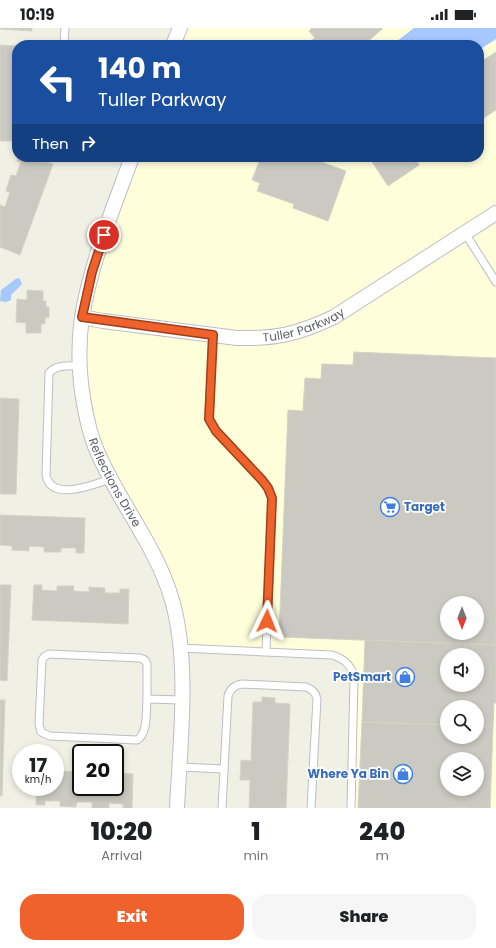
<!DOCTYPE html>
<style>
:root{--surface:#fff;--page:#f6f6f6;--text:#202124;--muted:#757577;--accent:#f0622b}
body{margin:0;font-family:Poppins,sans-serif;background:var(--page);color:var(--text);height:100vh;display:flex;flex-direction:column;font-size:15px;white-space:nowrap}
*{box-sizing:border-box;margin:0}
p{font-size:13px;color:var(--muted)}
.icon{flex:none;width:22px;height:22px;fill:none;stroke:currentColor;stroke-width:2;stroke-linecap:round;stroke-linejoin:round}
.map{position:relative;height:780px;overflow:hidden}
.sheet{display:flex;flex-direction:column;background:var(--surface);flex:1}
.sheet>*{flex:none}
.hud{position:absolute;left:12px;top:12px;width:472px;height:122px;border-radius:16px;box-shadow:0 2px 6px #0003;background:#1a4fa0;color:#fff;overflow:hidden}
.needle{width:26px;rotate:180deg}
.fabs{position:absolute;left:440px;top:568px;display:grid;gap:8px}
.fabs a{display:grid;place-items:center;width:44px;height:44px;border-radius:50%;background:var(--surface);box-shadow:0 2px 6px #0003;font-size:20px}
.speed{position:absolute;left:12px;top:716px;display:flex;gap:8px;font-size:20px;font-weight:700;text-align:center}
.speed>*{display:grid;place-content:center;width:52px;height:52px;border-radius:50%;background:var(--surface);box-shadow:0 2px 6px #0003;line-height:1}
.speed small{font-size:10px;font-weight:400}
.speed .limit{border:2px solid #111;border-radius:6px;background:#fff;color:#111}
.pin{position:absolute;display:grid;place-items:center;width:34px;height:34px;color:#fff;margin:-17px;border:2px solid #fff;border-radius:50%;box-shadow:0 1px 4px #0007}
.me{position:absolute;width:44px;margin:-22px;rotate:2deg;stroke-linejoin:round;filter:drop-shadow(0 0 3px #0008)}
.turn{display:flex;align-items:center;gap:14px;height:84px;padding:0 20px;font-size:18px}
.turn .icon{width:52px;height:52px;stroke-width:2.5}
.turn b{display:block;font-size:28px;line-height:34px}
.then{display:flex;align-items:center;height:38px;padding:0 20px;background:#0003;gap:8px;font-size:15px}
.eta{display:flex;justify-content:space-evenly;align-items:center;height:68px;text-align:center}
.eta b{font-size:24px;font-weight:800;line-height:28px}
.action{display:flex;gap:8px;margin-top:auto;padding:8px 20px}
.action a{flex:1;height:46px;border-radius:16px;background:var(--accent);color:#fff;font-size:16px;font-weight:800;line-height:46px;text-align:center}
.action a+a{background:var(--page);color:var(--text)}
.status{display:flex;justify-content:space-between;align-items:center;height:28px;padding:0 20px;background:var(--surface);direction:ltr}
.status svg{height:11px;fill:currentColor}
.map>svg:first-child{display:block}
.commercial{fill:#fffedb;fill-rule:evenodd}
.water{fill:#a6c7ff}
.building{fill:#cbcac2;stroke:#d5d3c3;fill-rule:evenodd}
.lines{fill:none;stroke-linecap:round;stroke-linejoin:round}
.service-casing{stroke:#bdbec4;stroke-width:9}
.minor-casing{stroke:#bdbec4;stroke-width:16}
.service{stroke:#fff;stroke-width:7}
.minor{stroke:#fff;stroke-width:14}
.route-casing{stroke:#9c401c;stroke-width:10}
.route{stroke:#f0622b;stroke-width:7}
.labels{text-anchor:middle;stroke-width:3.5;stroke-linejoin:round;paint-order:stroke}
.street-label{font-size:12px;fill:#5d5f66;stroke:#fff}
.shop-label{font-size:12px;font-weight:bold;fill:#366cbe;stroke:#fff;text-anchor:end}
</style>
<div class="status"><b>10:19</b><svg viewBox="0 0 49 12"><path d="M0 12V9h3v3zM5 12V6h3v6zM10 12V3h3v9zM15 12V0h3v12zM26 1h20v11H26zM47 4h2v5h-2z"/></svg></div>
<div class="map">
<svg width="496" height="780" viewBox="0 0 496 780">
<rect width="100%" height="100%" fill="#f0f0e5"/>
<path class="commercial" d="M180,0H496V780H351L353,645L339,629L180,620L145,509L85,383L86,268L132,129H479V17H173ZM447,575H477V605H447ZM447,627H477V657H447ZM447,679H477V709H447ZM447,731H477V761H447Z"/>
<g class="water">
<path d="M414,0H496V11L479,22V17H392Z"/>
<path d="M17,250L20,251L22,256L11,267V272L6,274L0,273L1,262Z"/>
</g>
<g class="building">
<path d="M0,0H32V3L0,1Z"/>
<path d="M312,0H383L364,17H312L309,14L315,10L309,3Z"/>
<path d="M0,17L17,18V113H0Z"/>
<path d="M496,24V82L479,93V35Z"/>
<path d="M18,129H32L53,136L20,227L0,219V177L5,179L10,164L6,163L11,147L16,148L21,134L17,133Z"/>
<path d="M261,129H307L346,143L328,193L293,180L294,176L257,163L260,155L252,152Z"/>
<path d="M369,129H423L417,133L419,137L388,158Z"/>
<path d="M27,262L43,263V273H46V279H49V290L45,289V296H41V305H26V295L16,294L17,271L27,272Z"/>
<path d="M354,324L496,330V617L279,609L288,382L303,383L305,350L321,351L322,336L353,337ZM447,575H477V605H447Z"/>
<path d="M0,370L19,371L16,466H0Z"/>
<path d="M0,487L85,490L84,525H76V520H61V524H44V519L29,518V523L12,522V518L0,517Z"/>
<path d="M0,557H11L7,653L0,652Z"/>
<path d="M34,557H42V562L57,563V558H74L73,563L89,564V559L105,560V565H120V561H129L128,596L32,592Z"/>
<path d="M365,612L496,617V675H494L493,699L477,698V679H447V697L362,694ZM447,627H477V657H447Z"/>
<path d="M262,669L275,670V675L290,676L286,780H249L250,752H240L241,732L251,733L253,674H262Z"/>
<path d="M0,672H5L2,768H0Z"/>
<path d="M362,694L447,697V709H477V698L493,699L490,780H358ZM447,731H477V761H447Z"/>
<path d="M55,743L81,744V759H115V745L133,746L132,780H123V776L109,775V780H92V774H77L76,779L60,778V773H45V777H36L37,759H55Z"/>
</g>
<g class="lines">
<g class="service-casing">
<g id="service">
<path d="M64,17L65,0"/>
<path d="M465,205L496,254"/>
<path d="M213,307L209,391L216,403L262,452L268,460L272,470L266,623"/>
<path d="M80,338C69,338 57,336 49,345L46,447C51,474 93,457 110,451"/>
<path d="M180,620L332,627C345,631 353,638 354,652L351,780"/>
<path d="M147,671V636L145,632L140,630L49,626L44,629L42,632L39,696L41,704L50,708L137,712C148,706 146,683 147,671L182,672"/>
<path d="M179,739L224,741"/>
<path d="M222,780L228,668C230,661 235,657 242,656L306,659C312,661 316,665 317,671L311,780"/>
</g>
</g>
<g class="minor-casing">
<g id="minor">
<path d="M173,17L180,0"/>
<path id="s1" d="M132,129C113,181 91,234 82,289C78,316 79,344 83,370C86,388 90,407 97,423C119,475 156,517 172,572C190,634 180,716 177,780"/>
<path id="s2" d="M82,289L103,293L237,310C277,311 298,306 334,289L496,185"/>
</g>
</g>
<use href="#service" class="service"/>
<use href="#minor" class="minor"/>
</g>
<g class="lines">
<g class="route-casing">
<path id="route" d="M104,207L92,244L82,289L213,307L209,391L216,403L262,452L268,460L272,470L267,593"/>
</g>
<use href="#route" class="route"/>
</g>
<defs>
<g id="supermarket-ring" transform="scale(1)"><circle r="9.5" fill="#fff" stroke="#3f7fe0" stroke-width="1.5"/><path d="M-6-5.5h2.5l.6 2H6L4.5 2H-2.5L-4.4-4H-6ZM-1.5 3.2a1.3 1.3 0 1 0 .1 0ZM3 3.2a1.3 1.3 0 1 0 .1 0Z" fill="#3f7fe0"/></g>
<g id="shop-ring" transform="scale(1)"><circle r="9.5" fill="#fff" stroke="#3f7fe0" stroke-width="1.5"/><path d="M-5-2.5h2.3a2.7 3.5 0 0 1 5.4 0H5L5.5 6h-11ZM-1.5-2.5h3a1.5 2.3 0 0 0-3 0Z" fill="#3f7fe0"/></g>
</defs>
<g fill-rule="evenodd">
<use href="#supermarket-ring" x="390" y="479"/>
<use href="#shop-ring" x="405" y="649"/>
<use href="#shop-ring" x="403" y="746"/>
</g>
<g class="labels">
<g class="street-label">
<text dy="4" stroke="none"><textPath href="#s2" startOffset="225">Tuller Parkway</textPath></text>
<text dy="4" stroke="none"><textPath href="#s1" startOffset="340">Reflections Drive</textPath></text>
</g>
<g class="shop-label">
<text x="404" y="483" text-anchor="start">Target</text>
<text x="391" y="653">PetSmart</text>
<text x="389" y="750">Where Ya Bin</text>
</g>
</g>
</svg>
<div class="fabs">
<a><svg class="needle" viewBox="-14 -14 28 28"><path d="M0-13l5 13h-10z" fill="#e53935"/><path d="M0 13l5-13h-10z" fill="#757577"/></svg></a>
<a><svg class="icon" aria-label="sound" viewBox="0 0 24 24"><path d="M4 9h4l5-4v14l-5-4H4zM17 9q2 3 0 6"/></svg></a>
<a><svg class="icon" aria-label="search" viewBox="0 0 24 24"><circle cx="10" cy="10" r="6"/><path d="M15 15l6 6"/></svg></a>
<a><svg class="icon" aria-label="layers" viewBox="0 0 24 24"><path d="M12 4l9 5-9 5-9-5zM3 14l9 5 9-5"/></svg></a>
</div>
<div class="speed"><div>17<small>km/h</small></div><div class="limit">20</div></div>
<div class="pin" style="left:104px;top:207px;background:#d93025"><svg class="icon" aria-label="arrive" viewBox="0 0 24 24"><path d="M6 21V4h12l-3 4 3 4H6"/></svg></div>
<svg class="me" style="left:267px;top:593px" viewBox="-20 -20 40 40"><path d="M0-17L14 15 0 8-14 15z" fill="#f0622b" stroke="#fff" stroke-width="4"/></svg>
<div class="hud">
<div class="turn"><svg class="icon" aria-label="left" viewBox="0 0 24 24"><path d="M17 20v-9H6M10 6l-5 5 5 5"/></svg><div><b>140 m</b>Tuller Parkway</div></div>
<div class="then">Then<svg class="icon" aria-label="right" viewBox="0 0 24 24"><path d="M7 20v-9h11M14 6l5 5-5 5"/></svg></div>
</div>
</div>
<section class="sheet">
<div class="eta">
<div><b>10:20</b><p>Arrival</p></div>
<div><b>1</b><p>min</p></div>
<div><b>240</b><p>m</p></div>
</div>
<div class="action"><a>Exit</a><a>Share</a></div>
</section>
